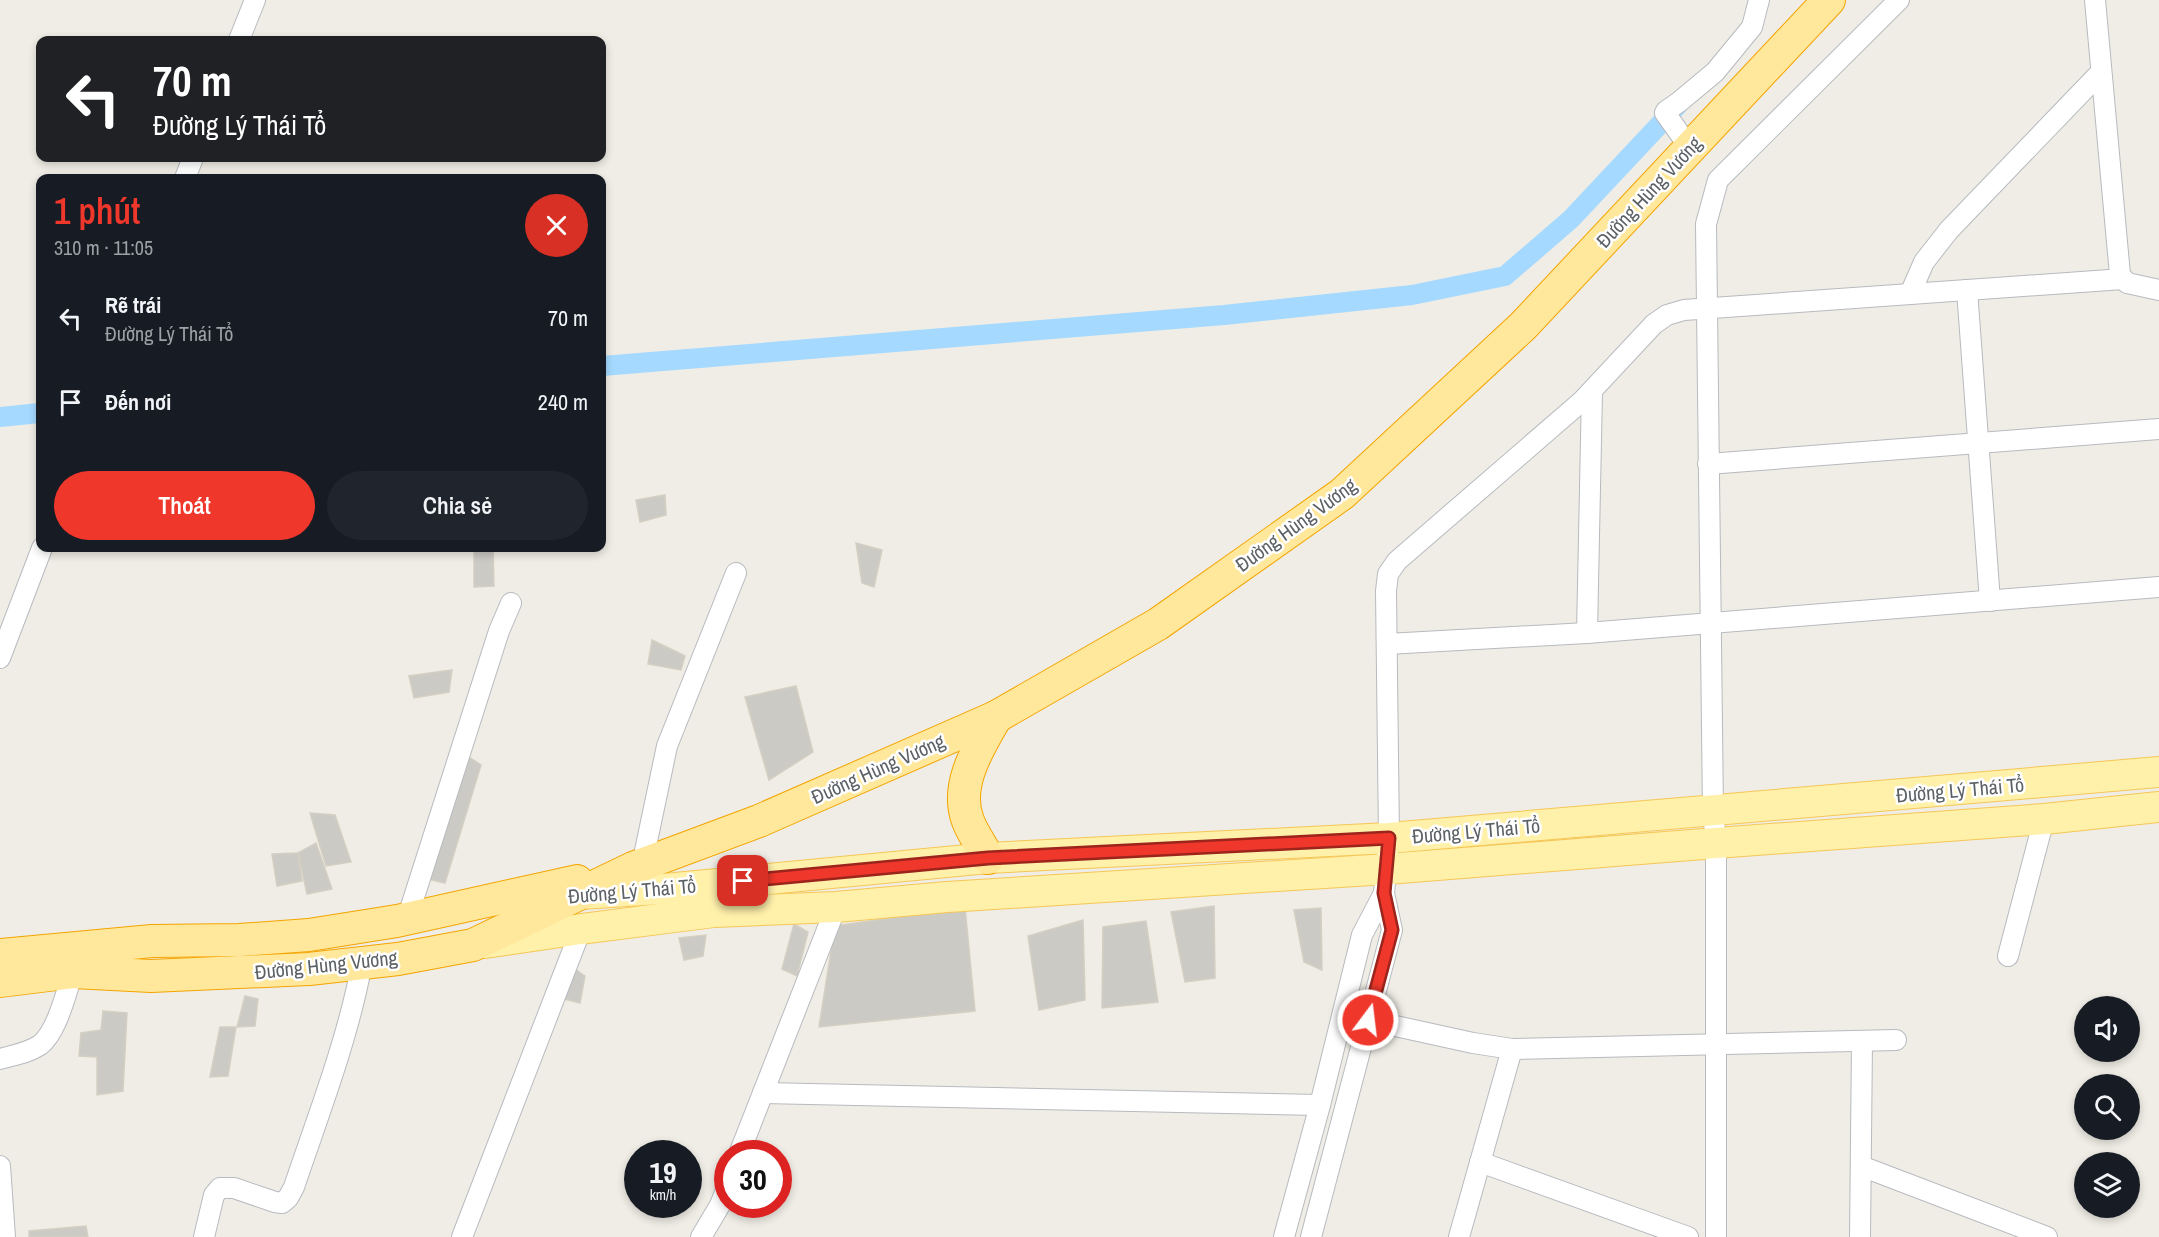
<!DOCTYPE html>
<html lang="vi">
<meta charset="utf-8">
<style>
:root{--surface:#171b24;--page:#20242c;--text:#f1f3f6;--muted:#9ea1a6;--accent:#ef372b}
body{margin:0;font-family:"Archivo Narrow",sans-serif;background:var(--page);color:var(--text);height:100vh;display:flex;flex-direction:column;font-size:22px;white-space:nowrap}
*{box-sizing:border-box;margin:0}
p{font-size:20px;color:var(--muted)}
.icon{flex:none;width:33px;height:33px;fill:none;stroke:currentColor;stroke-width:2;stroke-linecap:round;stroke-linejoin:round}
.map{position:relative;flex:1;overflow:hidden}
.side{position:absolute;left:36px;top:174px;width:570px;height:378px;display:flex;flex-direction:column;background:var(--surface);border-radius:12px;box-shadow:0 3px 9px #0003}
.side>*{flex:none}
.guide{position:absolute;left:36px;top:36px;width:570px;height:126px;border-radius:12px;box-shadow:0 3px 9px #0003;background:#202124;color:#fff;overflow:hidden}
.fabs{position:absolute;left:2074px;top:996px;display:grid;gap:12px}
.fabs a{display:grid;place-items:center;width:66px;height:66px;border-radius:50%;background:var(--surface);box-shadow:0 3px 9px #0003;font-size:30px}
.speed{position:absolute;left:624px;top:1140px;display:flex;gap:12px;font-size:30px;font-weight:700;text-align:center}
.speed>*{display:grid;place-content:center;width:78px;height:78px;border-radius:50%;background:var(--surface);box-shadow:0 3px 9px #0003;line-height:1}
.speed small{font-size:15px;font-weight:400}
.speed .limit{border:9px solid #d22;background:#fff;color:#111}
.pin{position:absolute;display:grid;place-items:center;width:51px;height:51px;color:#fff;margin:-26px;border-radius:12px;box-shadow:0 3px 9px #0006}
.me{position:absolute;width:66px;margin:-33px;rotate:15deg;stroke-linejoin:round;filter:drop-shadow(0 0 4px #0008)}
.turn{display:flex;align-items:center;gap:21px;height:126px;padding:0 18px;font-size:27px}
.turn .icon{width:78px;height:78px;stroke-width:2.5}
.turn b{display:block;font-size:42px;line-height:51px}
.round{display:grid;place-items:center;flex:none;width:63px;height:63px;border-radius:32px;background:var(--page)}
.head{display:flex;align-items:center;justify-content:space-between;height:102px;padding:0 18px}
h1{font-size:36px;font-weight:600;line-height:45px;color:var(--accent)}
.button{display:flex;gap:12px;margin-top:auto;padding:12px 18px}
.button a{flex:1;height:69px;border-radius:36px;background:var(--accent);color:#fff;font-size:24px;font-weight:600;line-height:69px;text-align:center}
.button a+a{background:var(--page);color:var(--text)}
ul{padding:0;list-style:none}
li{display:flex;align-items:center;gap:18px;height:84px;padding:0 18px}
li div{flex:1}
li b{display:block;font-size:22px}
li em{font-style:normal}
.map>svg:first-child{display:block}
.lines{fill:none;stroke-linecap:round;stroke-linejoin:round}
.canal{stroke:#a5d9ff;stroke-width:20}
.building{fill:#cccac4;stroke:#d4cfc3;stroke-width:1.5}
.minor-casing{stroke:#b7babf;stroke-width:22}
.primary-casing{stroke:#f6c757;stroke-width:32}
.trunk-casing{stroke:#f4a400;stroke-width:34}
.minor{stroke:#fff;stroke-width:20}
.primary{stroke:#fff0aa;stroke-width:30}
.trunk{stroke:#ffe89b;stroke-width:32}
.route-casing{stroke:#9b241c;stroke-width:15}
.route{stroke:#ef372b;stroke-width:10}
.labels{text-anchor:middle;stroke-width:5;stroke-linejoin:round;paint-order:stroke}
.street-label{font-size:20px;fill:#5c6166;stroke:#fff}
</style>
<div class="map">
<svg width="2159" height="1237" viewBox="0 0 2159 1237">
<rect width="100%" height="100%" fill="#efede5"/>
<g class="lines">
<g class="canal">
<path d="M602,366L1224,315L1412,295L1505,276L1571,219L1678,105"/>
<path d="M0,417L40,413"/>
</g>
</g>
<g class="building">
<path d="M665,495L666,515L640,522L636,500Z"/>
<path d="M856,543L882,550L874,587L862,583Z"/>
<path d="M474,548H493L494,586L474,587Z"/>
<path d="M652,640L685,656L681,670L648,664Z"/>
<path d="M452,670L449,692L414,698L409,676Z"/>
<path d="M796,686L813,752L769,780L745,697Z"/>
<path d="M469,757L481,765L445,883L427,879Z"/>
<path d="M310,813L335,815L351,862L326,866Z"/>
<path d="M316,843L332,889L307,894L298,853Z"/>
<path d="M298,853L302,881L277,886L272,854Z"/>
<path d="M1214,906L1215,978L1185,982L1171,912Z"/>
<path d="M965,907L975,1011L819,1027L835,926Z"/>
<path d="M1321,908L1322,970L1304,962L1294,910Z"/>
<path d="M1083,920L1085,1000L1039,1010L1028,936Z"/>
<path d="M1146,921L1158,1002L1102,1008L1103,927Z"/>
<path d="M794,924L808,932L797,976L782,969Z"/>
<path d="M706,935L703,956L684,960L679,938Z"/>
<path d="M575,969L585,976L580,1003L564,999Z"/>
<path d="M245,996L258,999L255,1026L237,1027Z"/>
<path d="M103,1011L127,1013L123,1091L97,1095V1057L79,1056L81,1033L101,1030Z"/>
<path d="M220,1027H236L228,1076L210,1077Z"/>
<path d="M86,1226L88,1237H29V1231Z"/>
</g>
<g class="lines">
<g class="minor-casing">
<g id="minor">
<path d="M2095,0L2120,275L2127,283L2159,290"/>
<path d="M239,40L255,0"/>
<path d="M1690,148L1665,113L1666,111L1679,102L1715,72L1752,27L1759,0"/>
<path d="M185,178L193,158"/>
<path d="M1967,290L1990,601"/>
<path d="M1910,294L1924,262L1949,230L2101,72"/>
<path d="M1708,464L2159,429"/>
<path d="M1587,633L1592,391"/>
<path d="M1387,644L1587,633L2159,587"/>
<path d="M0,658L42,548"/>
<path d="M642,865L667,746L736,573"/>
<path d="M407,919L499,631L511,603"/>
<path d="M2008,956L2044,819"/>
<path d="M1368,1020L1473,1043L1512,1049L1896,1040"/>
<path d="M0,1059C14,1055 28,1053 40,1045C57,1032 66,993 73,972"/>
<path d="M763,1093L1320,1105"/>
<path d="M739,1154L836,907"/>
<path d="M1480,1162L1688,1237"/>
<path d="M0,1166L5,1237"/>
<path d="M1861,1166L2047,1237"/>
<path d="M204,1237L214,1195L220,1188H234L275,1202L282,1203L288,1198L294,1187C319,1113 348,1039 362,963"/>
<path d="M462,1237L581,929"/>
<path d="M701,1237L720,1205L728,1185"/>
<path d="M1284,1237L1320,1105L1362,935L1384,893"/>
<path d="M1311,1237L1392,930L1384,893L1389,838L1386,591L1388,574L1397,561L1582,401L1654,324L1667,315L1684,310L2123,279"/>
<path d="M1459,1237L1512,1049"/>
<path d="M1716,1237V843L1713,811L1706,224L1718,180L1899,0"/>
<path d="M1860,1237L1862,1041"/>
</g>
</g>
<g class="primary-casing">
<g id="primary">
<path d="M580,894L675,888L988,858L1389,838L2159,772"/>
<path d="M485,943L581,929L714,912L836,907L947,897L1387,869L1716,843L2044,819L2159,807"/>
</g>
</g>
<g class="trunk-casing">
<g id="trunk">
<path d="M988,858C982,846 973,834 968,821C954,785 979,747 996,717"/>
<path d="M0,955L152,941L239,940L309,935L397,921L577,881"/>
<path d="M0,981L73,972L151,976L309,969L398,959L473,945L633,868L759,821L996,717L1158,624L1342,494L1523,326L1829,0"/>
</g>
</g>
<use href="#minor" class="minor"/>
<use href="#primary" class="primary"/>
<use href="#trunk" class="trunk"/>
</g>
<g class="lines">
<g class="route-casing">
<path id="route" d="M743,881L988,858L1389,838L1384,893L1392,930L1368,1020"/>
</g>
<use href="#route" class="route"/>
</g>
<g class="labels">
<g class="street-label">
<text transform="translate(1649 192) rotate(-47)" y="7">Đường Hùng Vương</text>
<text transform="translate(1296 525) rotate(-36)" y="7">Đường Hùng Vương</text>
<text transform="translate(878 769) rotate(-24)" y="7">Đường Hùng Vương</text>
<text transform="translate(1960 790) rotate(-5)" y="7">Đường Lý Thái Tổ</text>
<text transform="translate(1476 831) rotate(-5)" y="7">Đường Lý Thái Tổ</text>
<text transform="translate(632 891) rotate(-5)" y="7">Đường Lý Thái Tổ</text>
<text transform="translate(326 965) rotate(-6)" y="7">Đường Hùng Vương</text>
</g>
</g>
</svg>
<div class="fabs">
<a><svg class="icon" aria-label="sound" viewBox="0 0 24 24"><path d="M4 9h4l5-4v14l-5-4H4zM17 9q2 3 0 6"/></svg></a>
<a><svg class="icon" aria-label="search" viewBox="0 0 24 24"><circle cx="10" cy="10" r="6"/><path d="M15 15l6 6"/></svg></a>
<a><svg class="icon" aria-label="layers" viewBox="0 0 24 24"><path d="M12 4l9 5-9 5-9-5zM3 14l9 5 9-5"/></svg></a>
</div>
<div class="speed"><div>19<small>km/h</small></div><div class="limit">30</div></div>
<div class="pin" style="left:743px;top:881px;background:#d93025"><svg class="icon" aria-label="arrive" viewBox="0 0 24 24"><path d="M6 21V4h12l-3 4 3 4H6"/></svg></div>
<svg class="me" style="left:1368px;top:1020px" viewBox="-20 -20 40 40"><circle r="17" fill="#ef372b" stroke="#fff" stroke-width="3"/><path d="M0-11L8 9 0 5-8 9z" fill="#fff"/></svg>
<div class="guide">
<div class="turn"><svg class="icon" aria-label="left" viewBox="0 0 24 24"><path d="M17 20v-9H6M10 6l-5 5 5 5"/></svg><div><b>70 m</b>Đường Lý Thái Tổ</div></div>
</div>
<section class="side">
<div class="head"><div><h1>1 phút</h1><p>310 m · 11:05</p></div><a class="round" style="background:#d93025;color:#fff"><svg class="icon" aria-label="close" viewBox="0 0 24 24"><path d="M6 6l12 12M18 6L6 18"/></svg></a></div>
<ul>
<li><svg class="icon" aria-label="left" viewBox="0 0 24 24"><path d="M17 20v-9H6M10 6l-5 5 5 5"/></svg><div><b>Rẽ trái</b><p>Đường Lý Thái Tổ</p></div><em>70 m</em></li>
<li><svg class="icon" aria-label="arrive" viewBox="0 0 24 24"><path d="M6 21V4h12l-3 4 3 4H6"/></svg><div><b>Đến nơi</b></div><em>240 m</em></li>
</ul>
<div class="button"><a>Thoát</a><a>Chia sẻ</a></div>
</section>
</div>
